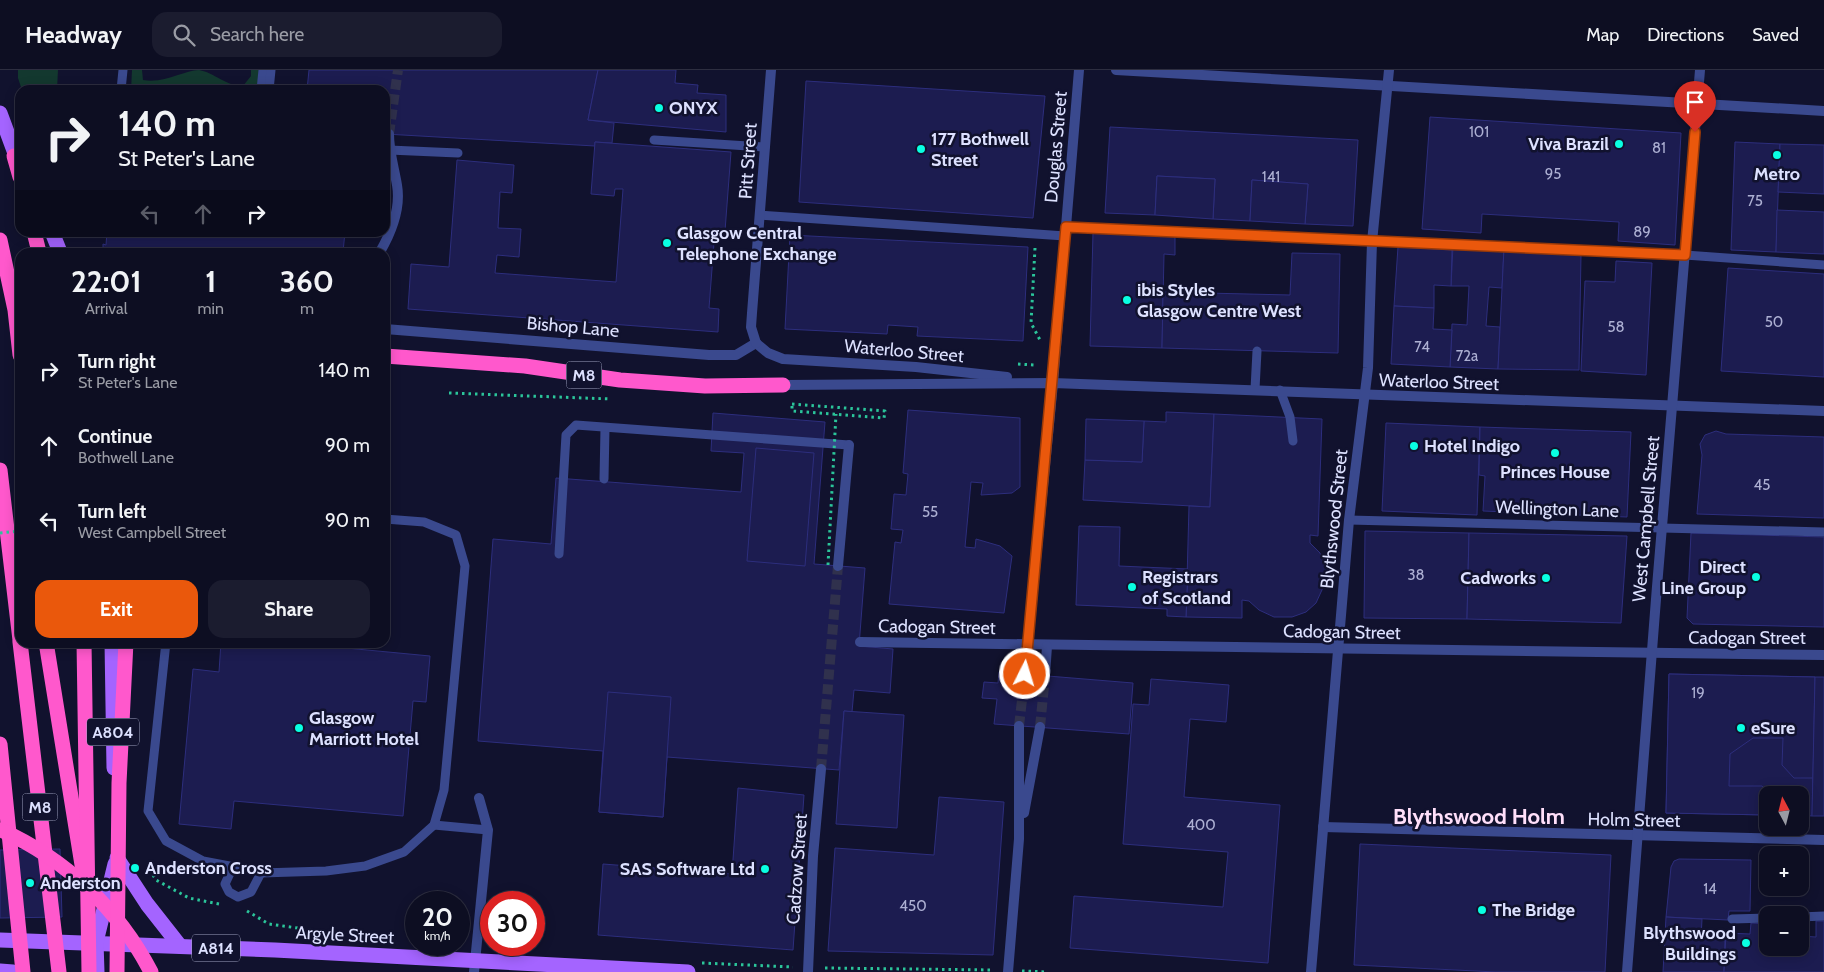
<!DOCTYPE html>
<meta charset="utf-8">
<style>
:root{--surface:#0d0e22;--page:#1b1c2f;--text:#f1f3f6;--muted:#9a9ca5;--line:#2d2e40;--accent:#ea580c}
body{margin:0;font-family:Cabin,sans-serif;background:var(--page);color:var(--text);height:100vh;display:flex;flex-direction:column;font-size:19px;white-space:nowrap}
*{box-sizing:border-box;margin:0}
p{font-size:16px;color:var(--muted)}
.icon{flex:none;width:28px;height:28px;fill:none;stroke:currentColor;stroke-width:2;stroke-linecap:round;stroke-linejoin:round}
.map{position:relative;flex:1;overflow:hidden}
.details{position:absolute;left:15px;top:178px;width:375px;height:400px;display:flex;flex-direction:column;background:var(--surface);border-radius:15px;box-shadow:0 2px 12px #0003,0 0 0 1px var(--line)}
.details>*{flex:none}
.banner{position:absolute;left:15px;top:15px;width:375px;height:152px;border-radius:15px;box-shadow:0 2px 12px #0003,0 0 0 1px var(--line);background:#0d0e22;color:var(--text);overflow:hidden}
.needle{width:32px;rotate:353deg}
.controls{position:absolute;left:1759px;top:716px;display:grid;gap:10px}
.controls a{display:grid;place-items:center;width:50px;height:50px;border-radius:10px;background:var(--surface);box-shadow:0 2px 12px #0003,0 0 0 1px var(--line);font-size:25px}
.speed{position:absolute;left:405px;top:821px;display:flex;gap:10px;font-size:25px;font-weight:700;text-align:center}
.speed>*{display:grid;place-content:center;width:65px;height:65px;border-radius:50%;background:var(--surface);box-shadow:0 2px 12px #0003,0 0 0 1px var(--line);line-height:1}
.speed small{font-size:12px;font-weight:400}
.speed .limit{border:8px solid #d22;background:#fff;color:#111}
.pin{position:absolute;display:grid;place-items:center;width:42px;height:42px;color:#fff;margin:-51px -21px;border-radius:50% 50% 50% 0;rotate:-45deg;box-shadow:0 0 5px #0007}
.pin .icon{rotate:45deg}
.me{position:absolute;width:55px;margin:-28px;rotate:5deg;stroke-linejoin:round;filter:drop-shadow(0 0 4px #0008)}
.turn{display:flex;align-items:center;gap:18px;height:105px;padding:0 20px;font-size:22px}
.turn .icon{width:65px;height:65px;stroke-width:2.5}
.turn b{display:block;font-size:35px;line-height:42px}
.lanes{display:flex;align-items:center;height:48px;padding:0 20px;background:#0003;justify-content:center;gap:25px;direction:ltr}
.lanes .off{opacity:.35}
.eta{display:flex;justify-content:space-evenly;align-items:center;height:85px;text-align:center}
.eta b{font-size:30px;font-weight:700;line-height:35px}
.cta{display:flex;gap:10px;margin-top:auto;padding:10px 20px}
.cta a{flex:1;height:58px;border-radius:15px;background:var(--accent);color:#fff;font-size:20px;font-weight:700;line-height:58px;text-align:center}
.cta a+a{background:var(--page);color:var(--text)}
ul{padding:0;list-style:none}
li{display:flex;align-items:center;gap:15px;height:75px;padding:0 20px}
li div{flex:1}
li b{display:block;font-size:19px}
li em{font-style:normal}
header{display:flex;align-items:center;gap:30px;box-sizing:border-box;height:70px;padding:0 25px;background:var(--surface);border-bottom:1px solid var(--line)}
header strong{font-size:24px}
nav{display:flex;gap:28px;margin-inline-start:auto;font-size:18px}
.search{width:350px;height:45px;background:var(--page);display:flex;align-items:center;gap:12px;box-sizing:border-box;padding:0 18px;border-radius:15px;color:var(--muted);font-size:19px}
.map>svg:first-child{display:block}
.green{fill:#13382f}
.building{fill:#1c1c50;stroke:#2d2e7d}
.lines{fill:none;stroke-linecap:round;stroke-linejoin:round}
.street-tunnel{stroke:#30314d;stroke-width:10;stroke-dasharray:10 5;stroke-linecap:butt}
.path{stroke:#2bc59a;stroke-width:3;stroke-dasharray:2.5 4;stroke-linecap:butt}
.lane{stroke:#3a498e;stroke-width:9}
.street{stroke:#3a498e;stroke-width:10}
.primary{stroke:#a464ff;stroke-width:15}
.highway{stroke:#ff58cc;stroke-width:15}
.path-bridge{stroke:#2bc59a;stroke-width:3;stroke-dasharray:2.5 4;stroke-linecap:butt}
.highway-bridge{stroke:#ff58cc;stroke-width:15}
.route-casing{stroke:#983908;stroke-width:12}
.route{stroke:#ea580c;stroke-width:9}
.poi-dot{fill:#09ffe2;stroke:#11122e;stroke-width:2}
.labels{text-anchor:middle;stroke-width:5;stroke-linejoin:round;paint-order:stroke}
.number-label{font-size:15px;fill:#adb0d3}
.shield{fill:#11122e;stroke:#a0a3c0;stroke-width:1}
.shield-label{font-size:16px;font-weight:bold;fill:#dde1ff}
.poi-label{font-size:18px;font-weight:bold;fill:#dde1ff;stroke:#11122e;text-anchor:start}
.street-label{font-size:18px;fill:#dde1ff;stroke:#11122e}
.district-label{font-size:22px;font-weight:bold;fill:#ffdffa;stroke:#11122e}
</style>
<header>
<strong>Headway</strong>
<div class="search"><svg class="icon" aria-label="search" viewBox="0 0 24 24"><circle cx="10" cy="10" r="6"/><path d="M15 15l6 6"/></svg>Search here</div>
<nav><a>Map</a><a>Directions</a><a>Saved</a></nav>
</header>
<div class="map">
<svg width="1824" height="902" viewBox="0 0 1824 902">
<rect width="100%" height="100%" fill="#11122e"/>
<g class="green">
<path d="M18,0H58L57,20H22L18,8Z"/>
<path d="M132,0H142L143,10C165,14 184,0 199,0C215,3 226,16 243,16L251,6V0H259L257,20H131Z"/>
</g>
<g class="building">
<path d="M309,0H598L588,50L614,53L612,73L595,72V76L385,64V20H307Z"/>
<path d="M598,0H676L675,13L698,15L697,23L726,25V62L588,50Z"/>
<path d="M806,11L1045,26L1033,148L799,132Z"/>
<path d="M1430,47L1681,63L1675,175L1618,171L1619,152L1482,144L1481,163L1422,159Z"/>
<path d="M1110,57L1358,70L1353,156L1305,154L1308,114L1252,110L1250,151L1213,149L1215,109L1157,106L1155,145L1105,143Z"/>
<path d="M595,72L731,82L725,161L715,160L709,238L719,239L718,262L408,239L411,194L449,197L457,90L514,95L512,123L500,122L498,158L521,159L519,187L497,185L495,203L616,212L623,119H615L614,126L591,124Z"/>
<path d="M1735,72L1780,74L1776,182L1731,180Z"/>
<path d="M1780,74L1824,75V124L1778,122Z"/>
<path d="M1157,106L1215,109L1213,149L1155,145Z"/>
<path d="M1252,110L1308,114L1305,154L1250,151Z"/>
<path d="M1777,140L1824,142V184L1776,182Z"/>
<path d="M107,162H345L343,182H103V174L106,175Z"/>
<path d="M1093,163L1175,165V185L1164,184L1162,278L1090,276Z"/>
<path d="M790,165L1028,177L1023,271L917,266L918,257L888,255L887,264L785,259Z"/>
<path d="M1453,176L1504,178L1502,218L1489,217L1486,256L1500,257L1498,299L1450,297L1452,254L1467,255L1469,216H1451Z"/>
<path d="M1398,177L1452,180L1451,216L1434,215V238L1394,236Z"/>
<path d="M1504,178L1581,184L1579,300L1498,299Z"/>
<path d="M1292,183L1340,184L1338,283L1162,278L1163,222L1290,225Z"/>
<path d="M1616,191L1652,193L1646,305L1581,301L1585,211L1615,212Z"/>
<path d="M1728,198L1824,204V307L1721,301Z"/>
<path d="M1394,236L1434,238L1433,259L1452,260L1450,297L1391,294Z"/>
<path d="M908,340L1020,348V417L1012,423L981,425L983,413L971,412L965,477L975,478L976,469L1000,476L1012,486L1004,543L889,534L895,472L901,473L903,460L891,459L894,424L906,425L908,404L903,403Z"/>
<path d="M1166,342L1214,344L1210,437L1083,430L1085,390L1142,392L1144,351L1166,352Z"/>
<path d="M713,343L825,352L814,494L865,498L859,576L893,579L890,623L854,620L852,642L844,641L839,700L667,687L663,747L599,742L603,681L478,671L493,469L551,474L556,408L741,422L744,383L711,381Z"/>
<path d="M1214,344L1322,349L1318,466L1310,465V473L1320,483L1326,499V511L1316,533L1306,542L1292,547H1274L1259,540L1249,531L1242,530V548L1186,547L1189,436L1210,437Z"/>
<path d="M1086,349L1144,351L1142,392L1085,390Z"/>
<path d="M1386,353L1480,357L1477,445L1382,441Z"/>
<path d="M1480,357L1631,362L1627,447L1483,441L1485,406L1479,405Z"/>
<path d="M1716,361L1726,364L1824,367V448L1697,444L1702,385L1700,374L1705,365Z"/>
<path d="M756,378L814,383L805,496L747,491Z"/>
<path d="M1079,456L1120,457L1119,496L1188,499L1186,547L1167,546V539L1076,535Z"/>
<path d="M1365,461L1469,463L1467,549L1364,548Z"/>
<path d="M1469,463L1627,466L1621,553L1467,549Z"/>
<path d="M1691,463L1824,467V557L1693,554L1687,548Z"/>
<path d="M221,572H283L430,586L426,632L413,631L403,746L234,731L231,759L179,754L193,599L219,602Z"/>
<path d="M999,602L1133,613L1129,664L994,654L997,629L982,628L984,612L998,613Z"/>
<path d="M1669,604L1815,607L1812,746L1800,745V725H1768V745L1666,743Z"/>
<path d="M1669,604L1815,607L1813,708H1794L1782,695L1783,668H1753L1730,684L1729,716H1762L1771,725H1768V745L1666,743Z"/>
<path d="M1815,607H1824V746H1812Z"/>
<path d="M1151,609L1229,615L1226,652L1190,649L1184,727L1280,735L1268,893L1070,878L1074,826L1223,837L1228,782L1123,774L1133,634L1149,635Z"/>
<path d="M608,622L671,627L663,747L599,742Z"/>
<path d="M844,641L904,645L897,758L836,754Z"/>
<path d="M738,718L804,725L793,880L598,865L603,794L732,804Z"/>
<path d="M939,727L1004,732L993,885L828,881L835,778L934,785Z"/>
<path d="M1360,774L1611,785L1605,902H1496L1354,895Z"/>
<path d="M60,779L62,847L0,848V780Z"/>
<path d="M1679,789L1751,790L1750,841H1729L1728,850L1666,847L1671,797L1674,791Z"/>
<path d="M1666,847L1702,849L1701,868L1725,869L1724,902H1663Z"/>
<path d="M1816,851H1824V902H1724L1726,863L1750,864L1751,853L1768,854V878H1800V866L1816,867Z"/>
</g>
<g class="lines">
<g class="street-tunnel">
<path d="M389,64L398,0"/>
<path d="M1019,656L1025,604"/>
<path d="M1040,657L1045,606"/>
<path d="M821,699L838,496"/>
</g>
<g class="path">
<path d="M1035,178L1031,253L1040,270"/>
<path d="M1018,294L1034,295"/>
<path d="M449,323L611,329"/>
<path d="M792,334L885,341L884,348L792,341Z"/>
<path d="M153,805L156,810L189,828L219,834"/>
<path d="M247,841L269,854L333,863"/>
<path d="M702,893L793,897"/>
<path d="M825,898L993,900"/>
<path d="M1022,901L1047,902"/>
</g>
<g class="lane">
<path d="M121,20L123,0"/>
<path d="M261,20L263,0"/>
<path d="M269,20L271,0"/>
<path d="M654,70L765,77"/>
<path d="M389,80L458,83"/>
<path d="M760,145L1065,166"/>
<path d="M1066,157L1685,185L1824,195"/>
<path d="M1255,319L1257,281"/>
<path d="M1280,320L1290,347L1293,371"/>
<path d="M604,409L605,358"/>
<path d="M1349,450L1824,462"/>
<path d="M559,484L566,365L576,355L849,375"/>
<path d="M166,572L148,741L166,771L203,791L240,798"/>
<path d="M434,755L488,760"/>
<path d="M240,798L261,803L251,822L238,827L229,822L225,814L231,801Z"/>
<path d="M261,803L326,801L365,796L404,782L434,755L444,720L465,496L456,465L424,452L385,449"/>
<path d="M1800,847L1824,846"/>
<path d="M1732,849L1768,848"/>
</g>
<g class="street">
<path d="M1116,0L1824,41"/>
<path d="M380,182C391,163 401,138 397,115C394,97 389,82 389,64"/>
<path d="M385,259L709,285H736L756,273"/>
<path d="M756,273L768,283L783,289L916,297L1007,307"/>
<path d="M756,273L751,257L752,243L771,0"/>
<path d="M783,315L1053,313L1824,341"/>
<path d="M838,496L849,375"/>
<path d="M860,572L1824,585"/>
<path d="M1025,604L1053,313L1079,0"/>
<path d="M1045,606L1047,576"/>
<path d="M1024,743L1040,657"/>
<path d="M1323,757L1824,770"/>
<path d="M474,902L488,760L479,728"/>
<path d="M808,902L813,786L821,699"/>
<path d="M1008,902L1019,769V656"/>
<path d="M1311,902L1349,450L1368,298L1372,172L1389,0"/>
<path d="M1627,902C1649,601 1675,301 1700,0"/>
</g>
<g class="primary">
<path d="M0,43L20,97"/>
<path d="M52,162L60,182"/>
<path d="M112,572L114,698"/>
<path d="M117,788L147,834L180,876"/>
<path d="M0,870L275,880L688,902"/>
<path d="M0,901L13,902"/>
<path d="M97,902L96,872L115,794"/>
</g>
<g class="highway">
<path d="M14,86L20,107"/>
<path d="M34,162L39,182"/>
<path d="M0,170L15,240L20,285"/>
<path d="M385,286L525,296L620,310L705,316L783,315"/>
<path d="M0,400L20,570"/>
<path d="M46,572L83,801"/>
</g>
<g class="path-bridge">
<path d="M0,463L20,461"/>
<path d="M828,495L836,344"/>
</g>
<g class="highway-bridge">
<path d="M20,572L59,902"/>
<path d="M84,572L89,902"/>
<path d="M0,674L23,902"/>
<path d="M1,760C66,789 119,840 151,902"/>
<path d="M117,902L119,713L126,572"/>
</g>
</g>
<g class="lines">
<g class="route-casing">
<path id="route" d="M1025,604L1066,157L1685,185L1695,62"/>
</g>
<use href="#route" class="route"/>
</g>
<g class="poi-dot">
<circle cx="659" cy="38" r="5"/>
<circle cx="1619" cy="74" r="5"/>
<circle cx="921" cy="79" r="5"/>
<circle cx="1777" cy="85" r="5"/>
<circle cx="667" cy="173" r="5"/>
<circle cx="1127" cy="230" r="5"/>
<circle cx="1414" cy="376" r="5"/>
<circle cx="1555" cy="383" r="5"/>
<circle cx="1756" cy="507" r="5"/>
<circle cx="1546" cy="508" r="5"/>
<circle cx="1132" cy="517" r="5"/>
<circle cx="299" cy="658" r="5"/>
<circle cx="1741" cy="658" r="5"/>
<circle cx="135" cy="798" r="5"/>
<circle cx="765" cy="799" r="5"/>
<circle cx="30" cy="813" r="5"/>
<circle cx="1482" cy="840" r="5"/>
<circle cx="1746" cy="873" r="5"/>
</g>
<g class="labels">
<g class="number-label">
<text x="1479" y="67">101</text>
<text x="1659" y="83">81</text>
<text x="1553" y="109">95</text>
<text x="1271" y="112">141</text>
<text x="1755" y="136">75</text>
<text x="1642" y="167">89</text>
<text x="1774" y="257">50</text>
<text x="1616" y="262">58</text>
<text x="1422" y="282">74</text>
<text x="1467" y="291">72a</text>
<text x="1762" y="420">45</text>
<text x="930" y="447">55</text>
<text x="1416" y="510">38</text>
<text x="1698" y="628">19</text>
<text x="1201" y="760">400</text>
<text x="1710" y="824">14</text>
<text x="913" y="841">450</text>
</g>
<g class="shield">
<rect x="566.5" y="291.5" width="35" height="27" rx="4"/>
<rect x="87" y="648.5" width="52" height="27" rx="4"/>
<rect x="22.5" y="723.5" width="35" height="27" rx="4"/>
<rect x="192" y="864.5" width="48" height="27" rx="4"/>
</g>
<g class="shield-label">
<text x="584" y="311">M8</text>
<text x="113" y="668">A804</text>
<text x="40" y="743">M8</text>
<text x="216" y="884">A814</text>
</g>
<g class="poi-label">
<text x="669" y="44">ONYX</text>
<text x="931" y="75">177 Bothwell<tspan x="931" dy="21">Street</tspan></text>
<text x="1609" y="80" text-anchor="end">Viva Brazil</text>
<text x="1777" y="110" text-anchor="middle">Metro</text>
<text x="677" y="169">Glasgow Central<tspan x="677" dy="21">Telephone Exchange</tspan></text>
<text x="1137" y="226">ibis Styles<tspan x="1137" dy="21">Glasgow Centre West</tspan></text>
<text x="1424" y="382">Hotel Indigo</text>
<text x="1555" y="408" text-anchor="middle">Princes House</text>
<text x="1746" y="503" text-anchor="end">Direct<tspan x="1746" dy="21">Line Group</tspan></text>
<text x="1142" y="513">Registrars<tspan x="1142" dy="21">of Scotland</tspan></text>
<text x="1536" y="514" text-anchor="end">Cadworks</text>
<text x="309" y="654">Glasgow<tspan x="309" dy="21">Marriott Hotel</tspan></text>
<text x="1751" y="664">eSure</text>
<text x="145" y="804">Anderston Cross</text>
<text x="755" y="805" text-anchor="end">SAS Software Ltd</text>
<text x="40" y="819">Anderston</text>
<text x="1492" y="846">The Bridge</text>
<text x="1736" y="869" text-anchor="end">Blythswood<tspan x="1736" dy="21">Buildings</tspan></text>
</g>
<g class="street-label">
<text transform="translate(1056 77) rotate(-85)" y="6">Douglas Street</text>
<text transform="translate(748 91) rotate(-86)" y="6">Pitt Street</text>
<text transform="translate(573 257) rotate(5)" y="6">Bishop Lane</text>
<text transform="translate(904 281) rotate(5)" y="6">Waterloo Street</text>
<text transform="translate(1439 312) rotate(2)" y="6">Waterloo Street</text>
<text transform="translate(1557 439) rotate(2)" y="6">Wellington Lane</text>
<text transform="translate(1334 449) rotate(-84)" y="6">Blythswood Street</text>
<text transform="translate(1646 449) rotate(-85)" y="6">West Campbell Street</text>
<text transform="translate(937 557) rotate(1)" y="6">Cadogan Street</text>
<text transform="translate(1342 562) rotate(1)" y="6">Cadogan Street</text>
<text x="1747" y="574">Cadogan Street</text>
<text transform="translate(1634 750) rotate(1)" y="6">Holm Street</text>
<text transform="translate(797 799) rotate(-86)" y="6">Cadzow Street</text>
<text transform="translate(345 865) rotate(3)" y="6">Argyle Street</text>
</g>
<g class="district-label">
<text x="1479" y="754">Blythswood Holm</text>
</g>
</g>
</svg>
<div class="controls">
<a><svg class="needle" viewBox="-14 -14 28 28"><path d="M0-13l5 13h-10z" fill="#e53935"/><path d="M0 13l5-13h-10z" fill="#9a9ca5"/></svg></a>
<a>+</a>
<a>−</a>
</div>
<div class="speed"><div>20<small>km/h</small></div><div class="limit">30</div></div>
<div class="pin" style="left:1695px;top:62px;background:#d93025"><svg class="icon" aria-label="arrive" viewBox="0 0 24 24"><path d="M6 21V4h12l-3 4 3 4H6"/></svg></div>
<svg class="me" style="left:1025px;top:604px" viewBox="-20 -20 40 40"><circle r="17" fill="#ea580c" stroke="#fff" stroke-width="3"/><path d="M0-11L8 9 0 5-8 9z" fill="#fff"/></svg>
<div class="banner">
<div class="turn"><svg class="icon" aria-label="right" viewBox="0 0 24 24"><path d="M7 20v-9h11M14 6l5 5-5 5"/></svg><div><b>140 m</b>St Peter's Lane</div></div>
<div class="lanes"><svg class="icon off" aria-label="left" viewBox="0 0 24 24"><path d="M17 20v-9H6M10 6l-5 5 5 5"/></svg><svg class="icon off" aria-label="ahead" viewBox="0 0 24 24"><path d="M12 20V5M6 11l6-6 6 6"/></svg><svg class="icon" aria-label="right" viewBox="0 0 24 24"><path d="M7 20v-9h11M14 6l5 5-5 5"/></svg></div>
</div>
<section class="details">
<div class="eta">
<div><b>22:01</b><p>Arrival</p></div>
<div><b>1</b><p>min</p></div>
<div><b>360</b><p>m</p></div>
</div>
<ul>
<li><svg class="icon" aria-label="right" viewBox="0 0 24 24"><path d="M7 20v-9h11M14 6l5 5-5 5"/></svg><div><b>Turn right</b><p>St Peter's Lane</p></div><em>140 m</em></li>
<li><svg class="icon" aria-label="ahead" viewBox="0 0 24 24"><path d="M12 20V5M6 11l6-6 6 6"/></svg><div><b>Continue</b><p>Bothwell Lane</p></div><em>90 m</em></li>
<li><svg class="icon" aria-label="left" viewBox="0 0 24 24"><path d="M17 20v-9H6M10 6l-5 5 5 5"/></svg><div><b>Turn left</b><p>West Campbell Street</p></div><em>90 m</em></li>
</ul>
<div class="cta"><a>Exit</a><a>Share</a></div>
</section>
</div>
